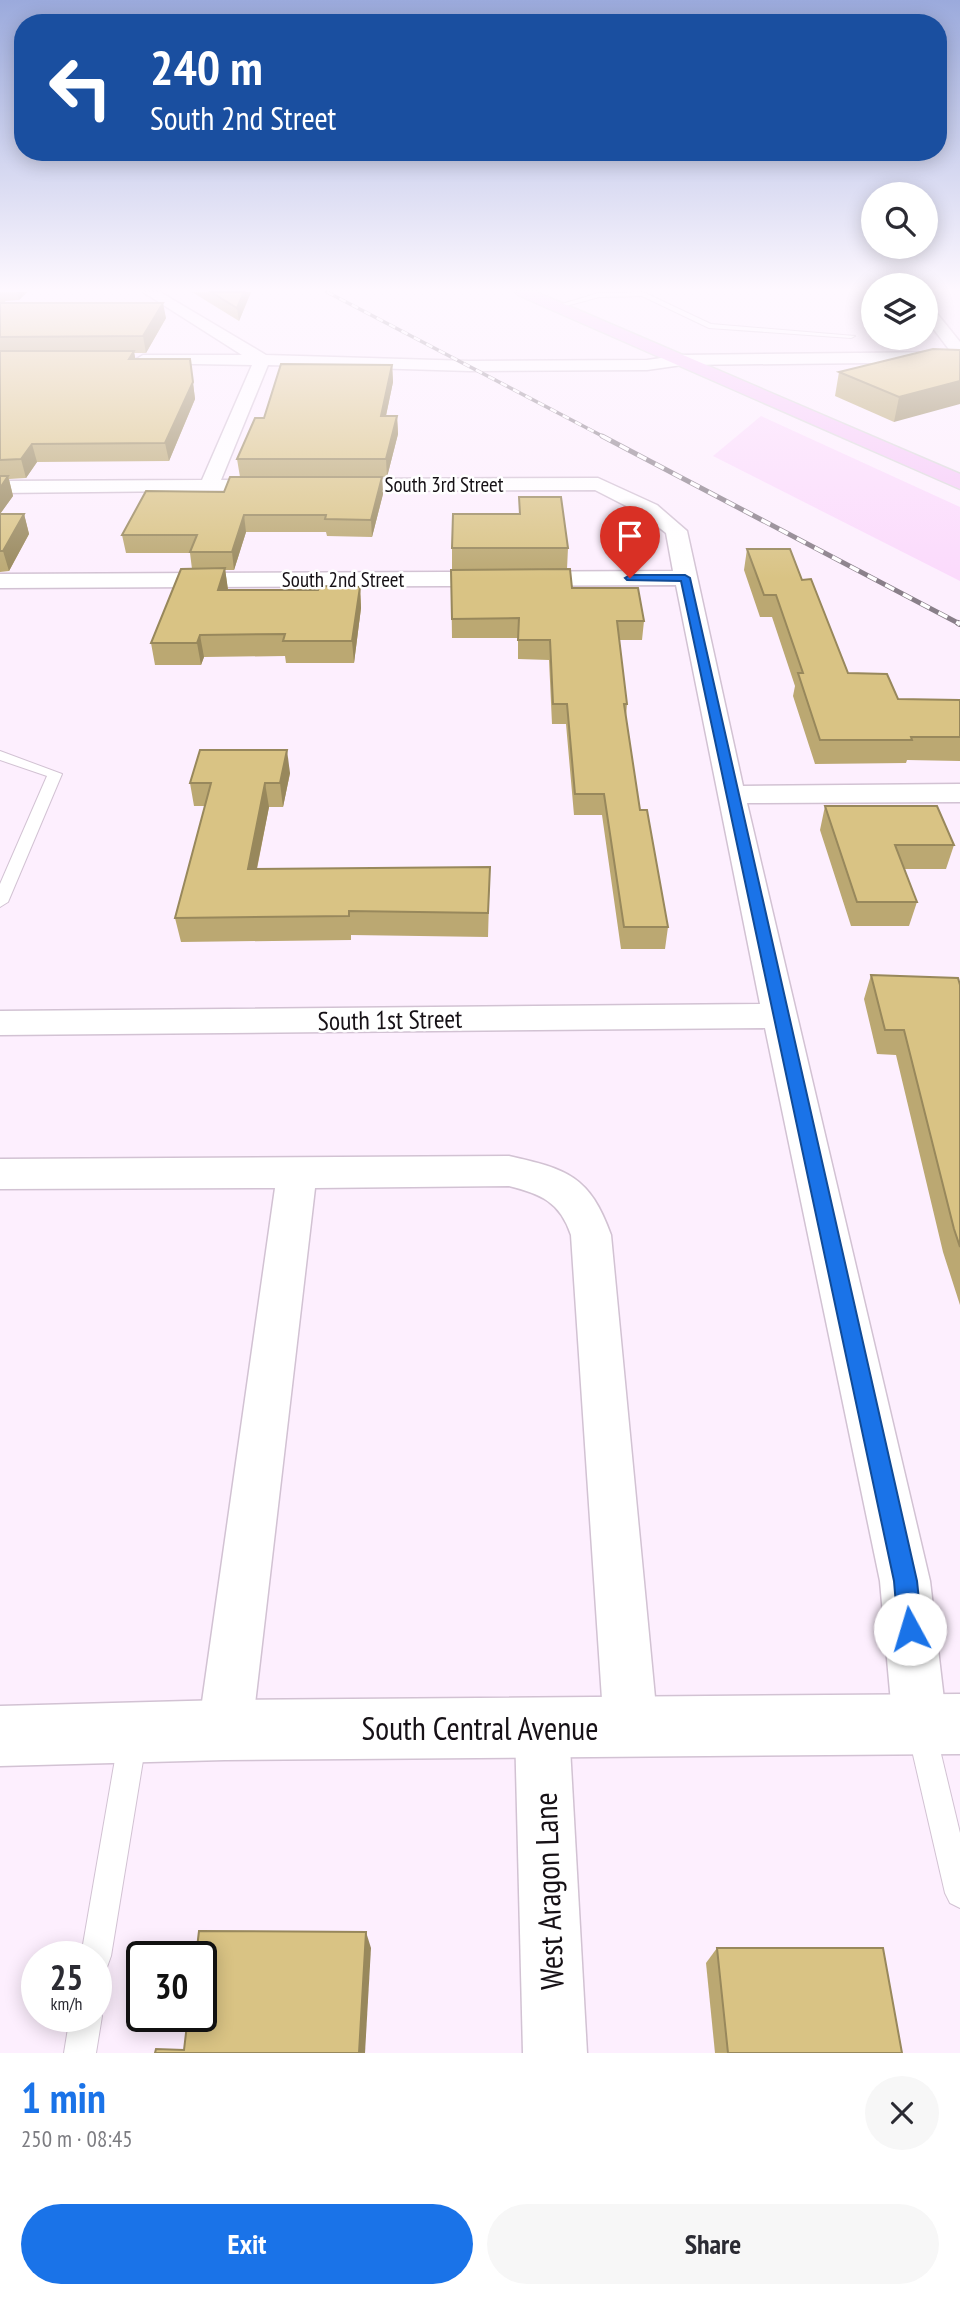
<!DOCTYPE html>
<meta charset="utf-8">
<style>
:root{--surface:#fff;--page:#f7f7f7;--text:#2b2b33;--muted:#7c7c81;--accent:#1a73e8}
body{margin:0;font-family:"PT Sans Narrow",sans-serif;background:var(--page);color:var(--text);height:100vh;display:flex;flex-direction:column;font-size:26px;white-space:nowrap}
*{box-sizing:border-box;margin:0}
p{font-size:23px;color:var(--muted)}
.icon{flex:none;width:38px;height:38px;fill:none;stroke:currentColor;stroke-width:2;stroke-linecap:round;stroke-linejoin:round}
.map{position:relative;height:2053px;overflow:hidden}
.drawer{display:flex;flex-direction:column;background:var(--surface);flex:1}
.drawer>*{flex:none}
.top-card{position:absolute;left:14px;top:14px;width:933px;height:147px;border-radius:28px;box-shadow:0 4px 18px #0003;background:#1a4fa0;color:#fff;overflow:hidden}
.controls{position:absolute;left:861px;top:182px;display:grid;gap:14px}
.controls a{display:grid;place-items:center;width:77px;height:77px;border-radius:50%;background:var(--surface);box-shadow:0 4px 18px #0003;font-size:35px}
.speed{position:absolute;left:21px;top:1941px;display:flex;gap:14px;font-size:35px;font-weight:700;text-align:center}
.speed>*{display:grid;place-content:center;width:91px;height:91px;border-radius:50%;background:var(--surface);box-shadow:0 4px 18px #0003;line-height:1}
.speed small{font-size:18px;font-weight:400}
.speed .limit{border:4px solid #111;border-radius:10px;background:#fff;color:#111}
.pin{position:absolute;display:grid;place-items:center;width:60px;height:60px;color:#fff;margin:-72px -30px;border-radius:50% 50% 50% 0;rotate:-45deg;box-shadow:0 0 7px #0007}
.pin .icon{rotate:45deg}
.me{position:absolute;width:77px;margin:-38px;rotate:354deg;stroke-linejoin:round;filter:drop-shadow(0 0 5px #0008)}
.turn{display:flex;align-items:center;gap:24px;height:147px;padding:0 21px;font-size:32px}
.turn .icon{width:91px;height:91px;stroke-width:2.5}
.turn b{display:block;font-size:49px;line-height:60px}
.round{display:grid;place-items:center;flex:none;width:74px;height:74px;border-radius:37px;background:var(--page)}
.summary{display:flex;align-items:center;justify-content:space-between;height:119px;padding:0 21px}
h1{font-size:42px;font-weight:700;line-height:52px;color:var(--accent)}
.action{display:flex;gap:14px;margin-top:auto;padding:14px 21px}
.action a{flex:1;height:80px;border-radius:42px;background:var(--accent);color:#fff;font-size:28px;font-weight:700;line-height:80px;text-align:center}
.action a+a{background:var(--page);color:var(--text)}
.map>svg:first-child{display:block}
.green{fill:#fbdafc}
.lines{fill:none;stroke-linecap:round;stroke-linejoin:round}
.service-casing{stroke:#d2c2d3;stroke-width:2}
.minor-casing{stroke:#d2c2d3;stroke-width:3}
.tertiary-casing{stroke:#d2c2d3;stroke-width:3}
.primary-casing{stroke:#dad9da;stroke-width:3}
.service{fill:#fff;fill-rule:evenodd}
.minor{fill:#fff;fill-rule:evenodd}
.tertiary{fill:#fff;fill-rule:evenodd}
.primary{fill:#f6caf8;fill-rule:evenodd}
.rail-far2-casing{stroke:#897f89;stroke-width:3.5}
.rail-far1-casing{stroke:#897f89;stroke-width:5}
.rail-casing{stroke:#897f89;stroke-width:6}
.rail-far2{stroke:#fff;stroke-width:2.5;stroke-dasharray:7;stroke-linecap:butt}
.rail-far1{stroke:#fff;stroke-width:3.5;stroke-dasharray:10;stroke-linecap:butt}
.rail{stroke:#fff;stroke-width:4.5;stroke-dasharray:12;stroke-linecap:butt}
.wall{fill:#bba872}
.shaded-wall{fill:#98885c}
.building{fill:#d9c384;stroke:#98885c;stroke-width:2}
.route{fill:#1a73e8;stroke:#114b97;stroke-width:2}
.labels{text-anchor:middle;stroke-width:5;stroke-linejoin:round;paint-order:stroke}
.far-street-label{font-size:21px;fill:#161116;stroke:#fff}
.street-label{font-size:26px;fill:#161116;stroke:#fff}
.near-street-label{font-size:32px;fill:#161116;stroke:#fff}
</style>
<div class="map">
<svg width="960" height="2053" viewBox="0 0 960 2053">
<rect width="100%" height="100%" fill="#fdeffe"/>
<path class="green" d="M761,416L960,507V581L713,456Z"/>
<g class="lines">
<g class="service-casing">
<g id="service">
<path d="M643,292L711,324L855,336L851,338L709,328L642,296L599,297L559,308L555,306L599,293Z"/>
<path d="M0,751L62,774L8,902L0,907V884L47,776L0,760Z"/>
<path d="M922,1719L932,1723L936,1733L960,1833V1908L950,1903L945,1893L908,1733L912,1723Z"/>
<path d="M132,1728L142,1732L146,1742L111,1956L107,1967L96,1971V1956H81L118,1742L122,1732Z"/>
<path d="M96,2005L102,2016L96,2053H64L70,2016H96Z"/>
</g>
</g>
<g class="minor-casing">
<g id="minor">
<path d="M143,292H160L266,355L470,361L647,360L682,355L951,352L926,319V304L931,306L960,342V362L682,365L647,370L470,371L268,365L221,480H273L280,482L283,486L280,490L0,493V481L202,480L252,365L137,363L135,360L143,355H242Z"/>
<path d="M598,478L657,505L687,531L743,786L960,784V802L747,803L930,1581L947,1725L939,1744L920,1752L901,1744L893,1725L880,1581L765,1028L0,1035V1011L760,1004L676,585L0,588V574L673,571L666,533L642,514L595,490L336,491L329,489L326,485L329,481L336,479Z"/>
<path d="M509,1156C567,1169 590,1176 611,1235L658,1729L650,1748L631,1756L612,1748L604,1729L571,1235C560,1202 541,1194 509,1186L315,1188L252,1730L244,1749L225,1757L206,1749L198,1730L275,1188L0,1189V1159Z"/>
<path d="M542,1702L561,1710L569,1729L587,2053H523L515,1729L523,1710Z"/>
</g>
</g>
<g class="tertiary-casing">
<path id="tertiary" d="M960,1694V1754L225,1760L0,1766V1706L225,1700Z"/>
</g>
<g class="primary-casing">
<path id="primary" d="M516,292H536L960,474V489L518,295Z"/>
</g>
<use href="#service" class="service"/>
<use href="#minor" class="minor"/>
<use href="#tertiary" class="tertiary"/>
<use href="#primary" class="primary"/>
<g class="rail-far2-casing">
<path id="rail-far2" d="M327,292L606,438"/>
</g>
<g class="rail-far1-casing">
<path id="rail-far1" d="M602,436L960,624"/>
</g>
<g class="rail-casing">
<path id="rail" d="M958,623L960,624"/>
</g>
<use href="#rail-far2" class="rail-far2"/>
<use href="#rail-far1" class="rail-far1"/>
<use href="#rail" class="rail"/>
</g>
<g class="wall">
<path d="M0,292H27L19,300L5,301L6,303L166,318L146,353H134L135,359H190L195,399L169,461L37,462L26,478L9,479L13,496L0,514H24L29,534L9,571L0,572Z"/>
<path d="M192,292H251L239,321Z"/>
<path d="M960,350L894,422L835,396L839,372Z"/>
<path d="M392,365L393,382L386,416H397L398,434L387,477H382L383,494L372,537L327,536L326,532H246L234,570H225L228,590H318L360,587L361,608L354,663H286L285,656L204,657L201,665H155L151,643L192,569L190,553H126L122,535L224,492L240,477L237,459L264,418Z"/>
<path d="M519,497L568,548L567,569H452V548L519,514Z"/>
<path d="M747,549L802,580L848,673L898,699L960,700V761L907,760L906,763L815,764L793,696L795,686L772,617H760L744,570Z"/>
<path d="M451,570L572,588L644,621L642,640H619L627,704L626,717L640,810L668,927L665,949H621L602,815H574L566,724H552L549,660L518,659V638H452Z"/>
<path d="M290,773L283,807H269L257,869L490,867L488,937L351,935V940L181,942L175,918L205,806H194L190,783Z"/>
<path d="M825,806L954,845L946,869H904L917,902L909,926H851L820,830Z"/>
<path d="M871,975L960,985V1305L943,1252L896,1055L877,1054L864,999Z"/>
<path d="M717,1948L902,2053H715L706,1963Z"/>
</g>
<g class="shaded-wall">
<path d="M17,292H27L19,300Z"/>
<path d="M244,292H251L239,321L237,308Z"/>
<path d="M163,303L166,318L146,353L143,336Z"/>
<path d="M134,351L137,368L129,359Z"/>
<path d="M190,359L195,399L169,461L165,443Z"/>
<path d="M392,365L393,382L382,434L381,416Z"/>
<path d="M960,381V404L894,422L899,397Z"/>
<path d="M397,416L398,434L387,477L386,459Z"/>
<path d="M32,444L37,462L26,478L21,459Z"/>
<path d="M8,476L13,496L0,514V488Z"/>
<path d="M382,477L383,494L372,537L371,520Z"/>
<path d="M24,514L29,534L9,571L3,551Z"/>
<path d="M244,515L246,532L234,570L232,552Z"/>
<path d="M225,568L228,590L221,612L218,590Z"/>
<path d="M360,587L361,608L354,663L352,641Z"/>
<path d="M200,635L204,657L201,665L197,643Z"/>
<path d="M287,750L290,773L283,807L280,783Z"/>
<path d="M265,783L269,807L252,892L248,869Z"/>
<path d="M366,1932L371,1948L365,2053H359Z"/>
</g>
<g class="building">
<path d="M211,292H244L237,308Z"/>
<path d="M0,303H163L143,336L0,337Z"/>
<path d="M933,349L960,350V381L899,397L839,372Z"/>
<path d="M0,351H134L129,359H190L193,382L165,443L32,444L21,459L0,460Z"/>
<path d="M281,364L392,365L381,416H397L386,459H237L255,418H264Z"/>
<path d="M0,476H8L0,488Z"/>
<path d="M230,477H382L371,520L325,519L326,515H244L232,552H190L197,535H122L146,491L224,492Z"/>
<path d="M519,497H561L568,548H452L453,514H520Z"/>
<path d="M0,514H24L3,551H0Z"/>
<path d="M747,549H790L802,580L811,579L848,673L887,674L898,699L960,700V737H911L912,740H820L798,673H803L776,595H764Z"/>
<path d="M225,568L218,590H318L319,586L360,587L352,641H283L285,634L200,635L197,643H151L181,569Z"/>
<path d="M570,569L572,588H638L644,621H617L627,704H624L640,810H647L668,927H624L604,794H575L567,704H553L550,640H518L519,618L452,619L451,570Z"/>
<path d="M200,750H287L280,783H265L248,869L490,867L488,913L349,911V916L175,918L211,783H190Z"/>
<path d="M825,806H937L954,845H895L917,902H857Z"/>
<path d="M871,975L958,978L960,985V1247L954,1229L904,1030H885Z"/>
<path d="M199,1931L366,1932L359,2053H155L156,2049L184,2050L188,2016H201V1956H196Z"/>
<path d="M717,1948H883L902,2053H728Z"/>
</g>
<linearGradient id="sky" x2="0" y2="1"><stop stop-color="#9baadc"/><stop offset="0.5" stop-color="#fef8ff"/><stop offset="1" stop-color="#fef8ff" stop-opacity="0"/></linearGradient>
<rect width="960" height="579" fill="url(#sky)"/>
<path class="route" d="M630,575H685L690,578L917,1581L922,1629L919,1637L910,1641L902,1637L898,1629L894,1581L681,581L627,580L625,578Z"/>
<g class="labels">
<g class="far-street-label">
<text x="444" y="492">South 3rd Street</text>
<text x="343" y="587">South 2nd Street</text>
</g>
<g class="street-label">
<text transform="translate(390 1020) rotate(-1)" y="9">South 1st Street</text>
</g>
<g class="near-street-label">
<text x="480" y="1740">South Central Avenue</text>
<text transform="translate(549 1891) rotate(-92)" y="11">West Aragon Lane</text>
</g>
</g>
</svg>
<div class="controls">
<a><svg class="icon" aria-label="search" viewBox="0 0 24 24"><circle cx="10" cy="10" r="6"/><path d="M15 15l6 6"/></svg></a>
<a><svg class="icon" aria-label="layers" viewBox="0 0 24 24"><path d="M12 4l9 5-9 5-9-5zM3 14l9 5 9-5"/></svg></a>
</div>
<div class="speed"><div>25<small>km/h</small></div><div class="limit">30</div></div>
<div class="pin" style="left:630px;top:578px;background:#d93025"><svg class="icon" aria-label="arrive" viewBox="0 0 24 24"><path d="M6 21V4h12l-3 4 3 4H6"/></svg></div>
<svg class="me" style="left:910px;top:1629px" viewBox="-20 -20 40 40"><circle r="19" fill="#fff"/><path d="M0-13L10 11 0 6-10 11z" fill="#1a73e8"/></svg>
<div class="top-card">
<div class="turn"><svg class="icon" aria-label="left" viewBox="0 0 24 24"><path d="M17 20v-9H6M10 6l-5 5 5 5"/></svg><div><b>240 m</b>South 2nd Street</div></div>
</div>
</div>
<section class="drawer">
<div class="summary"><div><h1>1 min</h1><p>250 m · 08:45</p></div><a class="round"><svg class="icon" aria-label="close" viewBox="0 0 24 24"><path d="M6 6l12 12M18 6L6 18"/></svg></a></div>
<div class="action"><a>Exit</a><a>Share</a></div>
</section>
